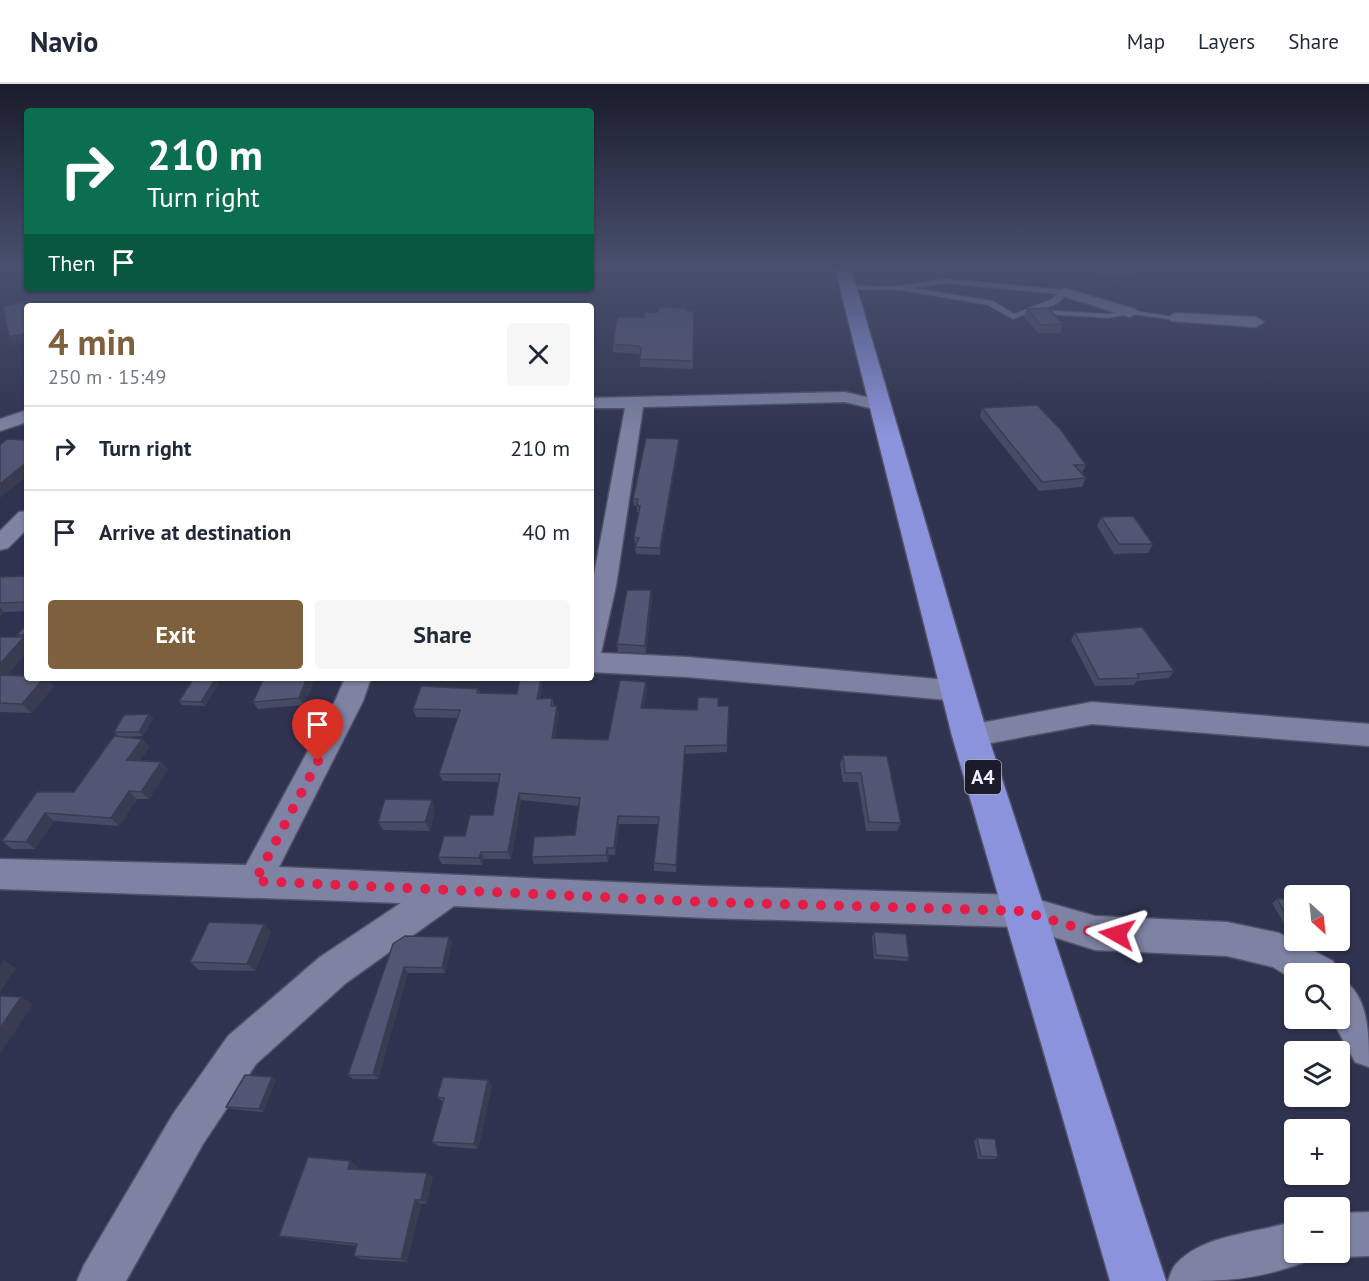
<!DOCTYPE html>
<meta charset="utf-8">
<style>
:root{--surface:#fff;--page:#f6f6f7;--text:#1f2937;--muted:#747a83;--line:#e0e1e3;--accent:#7e603c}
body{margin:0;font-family:"PT Sans",sans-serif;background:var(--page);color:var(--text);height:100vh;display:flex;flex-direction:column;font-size:22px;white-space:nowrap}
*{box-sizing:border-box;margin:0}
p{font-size:20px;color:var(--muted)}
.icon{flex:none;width:33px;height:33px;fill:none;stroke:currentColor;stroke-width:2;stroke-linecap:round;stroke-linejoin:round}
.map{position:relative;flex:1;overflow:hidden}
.sheet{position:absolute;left:24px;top:219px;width:570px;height:378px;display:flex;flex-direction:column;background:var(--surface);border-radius:6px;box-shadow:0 2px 4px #0004}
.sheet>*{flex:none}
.banner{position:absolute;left:24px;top:24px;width:570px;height:183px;border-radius:6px;box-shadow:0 2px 4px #0004;background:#0b6e4f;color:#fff;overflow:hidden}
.needle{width:39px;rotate:153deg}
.buttons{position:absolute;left:1284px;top:801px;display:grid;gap:12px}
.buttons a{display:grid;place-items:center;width:66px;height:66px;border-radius:6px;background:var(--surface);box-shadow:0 2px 4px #0004;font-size:30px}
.pin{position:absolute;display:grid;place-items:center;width:51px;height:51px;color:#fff;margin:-62px -26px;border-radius:50% 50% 50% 0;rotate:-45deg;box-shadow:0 0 6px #0007}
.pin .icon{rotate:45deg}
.me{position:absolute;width:66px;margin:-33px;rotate:276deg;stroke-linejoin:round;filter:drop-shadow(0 0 4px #0008)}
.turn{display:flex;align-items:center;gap:21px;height:126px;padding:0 24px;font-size:27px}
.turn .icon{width:78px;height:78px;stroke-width:2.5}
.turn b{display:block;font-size:42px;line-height:51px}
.then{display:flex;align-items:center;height:57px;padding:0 24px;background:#0003;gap:12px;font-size:22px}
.round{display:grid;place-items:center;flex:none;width:63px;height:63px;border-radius:6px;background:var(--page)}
.overview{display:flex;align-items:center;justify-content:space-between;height:102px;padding:0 24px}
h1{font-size:36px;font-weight:700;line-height:45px;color:var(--accent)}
.cta{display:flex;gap:12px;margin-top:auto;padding:12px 24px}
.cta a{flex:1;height:69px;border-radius:6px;background:var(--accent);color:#fff;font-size:24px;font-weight:700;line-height:69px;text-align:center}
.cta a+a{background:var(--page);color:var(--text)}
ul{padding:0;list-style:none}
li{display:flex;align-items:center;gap:18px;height:84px;padding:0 24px;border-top:2px solid var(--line)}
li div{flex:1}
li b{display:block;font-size:22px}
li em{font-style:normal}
header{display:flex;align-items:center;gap:36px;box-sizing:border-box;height:84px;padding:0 30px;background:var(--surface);border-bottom:2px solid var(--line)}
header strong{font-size:28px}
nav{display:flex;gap:33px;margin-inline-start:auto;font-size:21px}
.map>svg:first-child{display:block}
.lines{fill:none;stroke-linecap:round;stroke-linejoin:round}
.lane-casing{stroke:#505269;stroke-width:2}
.street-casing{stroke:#505269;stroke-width:3}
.highway-casing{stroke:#505269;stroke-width:3}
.lane{fill:#7e83a4;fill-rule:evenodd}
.street{fill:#7e83a4;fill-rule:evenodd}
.highway{fill:#8b93dc;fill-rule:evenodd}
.wall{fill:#474a64}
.shaded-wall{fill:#393c51}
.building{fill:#525674;stroke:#393c51;stroke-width:1.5}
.route{stroke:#e11d48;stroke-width:10;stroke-dasharray:0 18}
.labels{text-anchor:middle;stroke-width:5;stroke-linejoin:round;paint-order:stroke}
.shield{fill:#1b1c29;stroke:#afb0bf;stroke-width:1.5}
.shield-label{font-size:20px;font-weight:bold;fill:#eef0ff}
</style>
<header>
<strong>Navio</strong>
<nav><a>Map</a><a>Layers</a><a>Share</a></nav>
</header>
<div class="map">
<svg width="1369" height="1197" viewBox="0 0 1369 1197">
<rect width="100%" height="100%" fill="#30334f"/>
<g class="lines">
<g class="lane-casing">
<path id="lane" d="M945,195L1067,206V210L1058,219L1041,226L1109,230L1130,226L1180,234L1176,236L1130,230L1109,234L1029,229L1013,235L988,221L900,206L849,205L845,203L849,201L891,203ZM945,199L1058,210L1052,215L1014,230L993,217L913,204Z"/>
</g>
<g class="street-casing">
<g id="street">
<path d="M1064,204L1135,225L1138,228L1130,233L1059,211L1057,208Z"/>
<path d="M1176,229L1256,233L1264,238L1256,243L1171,237L1168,234L1171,231Z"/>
<path d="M845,308L888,318L891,322L882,327L845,318L643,323L616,502L601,569L687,573L959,597L969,600L973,607L969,614L959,617L687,593L591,588V507L625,324H591V314Z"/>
<path d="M27,326V338L0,347V335Z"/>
<path d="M27,427V445L8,464L0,466V447L19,428Z"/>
<path d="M345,594H371L363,617L279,783L706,802L1022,811L1095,832L1227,838L1279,849L1333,877L1338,890H1294V896L1273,883L1227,872L1095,866L1022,843L706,834L454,822L346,899L256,980L203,1060L126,1197H77L84,1181L173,1030L228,952L320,873L401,819L0,805V775L246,781L335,617Z"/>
<path d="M1092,618L1369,640V662L1092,640L970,663L960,660L956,652L960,644L970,641Z"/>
<path d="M1340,894C1369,910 1369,950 1369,983L1355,978L1331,934H1340Z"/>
<path d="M1369,1128V1172L1340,1173L1328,1168H1340V1129Z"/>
<path d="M1294,1137V1168H1313L1310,1176C1256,1197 1225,1197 1168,1197C1170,1192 1172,1184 1176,1180C1205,1149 1256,1150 1294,1137Z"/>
</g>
</g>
<g class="highway-casing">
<path id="highway" d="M835,184H851L988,652L1166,1197H1110L952,652Z"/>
</g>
<use href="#lane" class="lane"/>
<use href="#street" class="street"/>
<use href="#highway" class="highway"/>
</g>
<g class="wall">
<path d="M1082,184H1138L1141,186L1139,190L1118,197Z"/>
<path d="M1027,225L1063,240L1060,249H1038L1024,233Z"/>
<path d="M688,227H694L693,285L640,283V271L638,270L613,268V260L644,233Z"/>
<path d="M982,324L1086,381L1082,389L1086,394L1082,403L1039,407L980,333Z"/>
<path d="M679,362L660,471L636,470L635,463L636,460H635L634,453L638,429L637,428V422H634L633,415Z"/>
<path d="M1101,433L1153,460L1148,469L1114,470L1097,442Z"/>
<path d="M27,492V527L4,528L0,532V493Z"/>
<path d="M651,506L652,514L646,569L618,568L617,560Z"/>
<path d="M27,540V568L7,591L54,602L31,629L0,628V553H19L17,551Z"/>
<path d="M1075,549L1174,587L1169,594L1137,597L1134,601L1095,602L1071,556Z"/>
<path d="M315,594L304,621L258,625L253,618Z"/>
<path d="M541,595L542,603L540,615L552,614L554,622L559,630L555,654L608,656L646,598L647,606L643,624L697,626L718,622H729L727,668L685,670L676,788L654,787V779L658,740H619L615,771H609L608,778L534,780L532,773L575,751L579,722L521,716L511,775H484L482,781L442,780L438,773L493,731L499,698L443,697L439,690L458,634L416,633L413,625L478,605L480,609L517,610Z"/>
<path d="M219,599L205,622L182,621L179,617Z"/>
<path d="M149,630L153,635L143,652L119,653L114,648Z"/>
<path d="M142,655L149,663L140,676L168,685L149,715H137L119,742L54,737L35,765H12L2,757L74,708Z"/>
<path d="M843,671L887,672L901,739L897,747H866L858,698H843L840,680Z"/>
<path d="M435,725L430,747L383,746L378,738Z"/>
<path d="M1294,814V848H1289L1272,819L1277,815Z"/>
<path d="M264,840L271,848L255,887L199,886L190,878Z"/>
<path d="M874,848L909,874L907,877L874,875L872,852Z"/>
<path d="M449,853L452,858L445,889H408L378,995H353L348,991L393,860Z"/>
<path d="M272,993L276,996L263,1028L231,1025L226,1023Z"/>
<path d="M488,996L492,1001L478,1065L438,1062L432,1058L443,1018L437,1013Z"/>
<path d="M977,1054L998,1073L995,1075H978L974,1057Z"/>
<path d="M350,1077L357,1082L356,1085L433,1093L427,1119L421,1120L407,1178L361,1175L354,1172L356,1162L288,1154L279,1152Z"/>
</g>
<g class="shaded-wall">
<path d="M1141,186L1139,190L1118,197L1119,193Z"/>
<path d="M27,249V258L14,261L9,253Z"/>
<path d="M679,355V362L660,471V464Z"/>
<path d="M27,378V392L0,414V400Z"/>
<path d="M651,506L652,514L646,569L645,562Z"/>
<path d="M0,523L4,528L0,532Z"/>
<path d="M24,553L27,557V568L0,599V580Z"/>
<path d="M44,594H46L54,602L31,629L22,620Z"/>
<path d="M216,594L219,599L205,622L201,618Z"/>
<path d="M307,594H315L304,621L299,614Z"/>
<path d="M541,595L542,603L538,622L537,615Z"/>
<path d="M646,598L647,606L641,632V624Z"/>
<path d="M557,622L559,630L554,662L552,654Z"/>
<path d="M149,630L153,635L143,652L139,648Z"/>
<path d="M142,655L149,663L135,684L127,676Z"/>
<path d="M685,662V670L676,788V781Z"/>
<path d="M161,678L168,685L149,715L141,708Z"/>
<path d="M129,707L137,715L119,742L111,734Z"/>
<path d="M519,709L521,716L511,775L508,768Z"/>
<path d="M432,716L435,725L430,747L425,738Z"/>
<path d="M45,729L54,737L35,765L26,758Z"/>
<path d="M618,732L619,740L615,771L614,764Z"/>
<path d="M607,764L609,771L608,778L606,771Z"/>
<path d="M481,768L484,775L482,781L479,774Z"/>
<path d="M264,840L271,848L255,887L247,880Z"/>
<path d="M449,853L452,858L445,889L442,884Z"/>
<path d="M4,876L16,884L0,908V882Z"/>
<path d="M404,883L408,889L378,995L373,991Z"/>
<path d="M21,913L33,920L0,970V944Z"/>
<path d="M272,993L276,996L263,1028L259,1025Z"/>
<path d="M488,996L492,1001L478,1065L474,1060Z"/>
<path d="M350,1077L357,1082L355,1089L348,1085Z"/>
<path d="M427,1089L433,1093L427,1119L421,1116Z"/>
<path d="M415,1116L421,1120L407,1178L401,1175Z"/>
</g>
<g class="building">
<path d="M1094,184H1138L1141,186L1119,193Z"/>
<path d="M23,218L27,229V249L9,253L3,222Z"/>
<path d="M659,223L685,224L688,227H694L693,277L640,275L641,264L638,262L613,260L617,233H644V229L658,228Z"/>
<path d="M1048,224L1063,240L1041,241L1027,225Z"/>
<path d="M1037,321L1061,346L1086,381H1074L1086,394L1042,398L982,324Z"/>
<path d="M646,354L679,355L660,464L635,463L639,454L634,453L640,422L637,421L638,415H633Z"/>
<path d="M7,355L27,356V378L0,400V361Z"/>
<path d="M1133,432L1153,460H1119L1101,433Z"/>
<path d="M27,492V518L0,519V493Z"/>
<path d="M627,506H651L645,562L617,560Z"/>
<path d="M27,540V551H17Z"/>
<path d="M1142,543L1174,587L1137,590L1139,594L1099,595L1075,549Z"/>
<path d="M0,553H24L0,580Z"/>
<path d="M0,591L27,592V594H44L22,620L0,619Z"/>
<path d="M194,594H216L201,618L179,617Z"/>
<path d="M264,594H307L299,614L253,618Z"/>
<path d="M520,595H541L537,615L552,614L551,622H557L552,654L608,656L620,596L646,598L641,624L697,626L698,613L718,614V622H729L727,661L685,662L676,781L654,779L659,733L618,732L614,764H607L606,771L532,773L534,753L575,751L580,714L519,709L508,768H481L479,774L438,773L444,752H465L470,731H493L500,690H439L460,626L413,625L421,602L478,605L477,609L517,610Z"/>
<path d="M149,630L139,648H114L124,631Z"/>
<path d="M114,652L142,655L127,676L161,678L141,708L129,707L111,734L45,729L26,758L2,757L37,708H74Z"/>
<path d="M843,671L887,672L901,739L869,738L861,689H845Z"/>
<path d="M385,715L432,716L425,738H378Z"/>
<path d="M1294,814V844L1277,815Z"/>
<path d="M209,838L264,840L247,880L190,878Z"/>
<path d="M874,848L906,850L909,874L876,871Z"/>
<path d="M405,852L449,853L442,884L404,883L373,991H348L393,860Z"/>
<path d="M0,912L21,913L0,944Z"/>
<path d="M245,991L272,993L259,1025L226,1023Z"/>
<path d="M443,993L488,996L474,1060L432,1058L444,1014L437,1013Z"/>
<path d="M977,1054L995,1055L998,1073L981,1072Z"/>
<path d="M308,1073L350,1077L348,1085L427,1089L421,1116H415L401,1175L354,1172L357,1160L279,1152Z"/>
</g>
<linearGradient id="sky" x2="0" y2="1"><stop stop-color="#1a1c2b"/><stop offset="0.52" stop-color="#48506e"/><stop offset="1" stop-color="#48506e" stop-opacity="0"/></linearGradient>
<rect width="1369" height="352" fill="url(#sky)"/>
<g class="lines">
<path class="route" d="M318,677L255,797L706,818L1022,827L1095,849L1117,850"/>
</g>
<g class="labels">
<rect class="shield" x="965" y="676" width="36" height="34" rx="4.5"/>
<g class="shield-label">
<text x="983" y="700">A4</text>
</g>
</g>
</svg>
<div class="buttons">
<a><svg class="needle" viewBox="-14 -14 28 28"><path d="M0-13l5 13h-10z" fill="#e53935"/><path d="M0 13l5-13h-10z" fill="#747a83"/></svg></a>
<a><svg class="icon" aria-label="search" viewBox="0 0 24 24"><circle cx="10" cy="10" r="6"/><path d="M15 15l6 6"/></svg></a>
<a><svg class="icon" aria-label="layers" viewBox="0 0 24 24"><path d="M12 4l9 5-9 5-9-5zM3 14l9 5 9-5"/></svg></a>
<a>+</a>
<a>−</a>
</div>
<div class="pin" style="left:318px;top:677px;background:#d93025"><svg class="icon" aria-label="arrive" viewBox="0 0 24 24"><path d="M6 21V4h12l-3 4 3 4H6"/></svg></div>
<svg class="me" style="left:1117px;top:850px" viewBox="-20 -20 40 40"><path d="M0-17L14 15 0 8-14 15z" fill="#e11d48" stroke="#fff" stroke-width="4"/></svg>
<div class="banner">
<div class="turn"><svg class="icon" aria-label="right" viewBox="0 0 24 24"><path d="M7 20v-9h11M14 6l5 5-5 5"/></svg><div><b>210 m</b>Turn right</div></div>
<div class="then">Then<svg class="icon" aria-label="arrive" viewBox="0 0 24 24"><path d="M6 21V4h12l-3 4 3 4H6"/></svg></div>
</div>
<section class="sheet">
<div class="overview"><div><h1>4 min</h1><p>250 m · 15:49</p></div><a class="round"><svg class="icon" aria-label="close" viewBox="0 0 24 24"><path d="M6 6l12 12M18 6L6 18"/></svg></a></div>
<ul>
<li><svg class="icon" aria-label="right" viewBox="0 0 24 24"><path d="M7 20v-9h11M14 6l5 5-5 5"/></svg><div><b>Turn right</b></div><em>210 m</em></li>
<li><svg class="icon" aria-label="arrive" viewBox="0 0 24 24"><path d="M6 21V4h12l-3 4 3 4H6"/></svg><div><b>Arrive at destination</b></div><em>40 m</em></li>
</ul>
<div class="cta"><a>Exit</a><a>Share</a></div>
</section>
</div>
